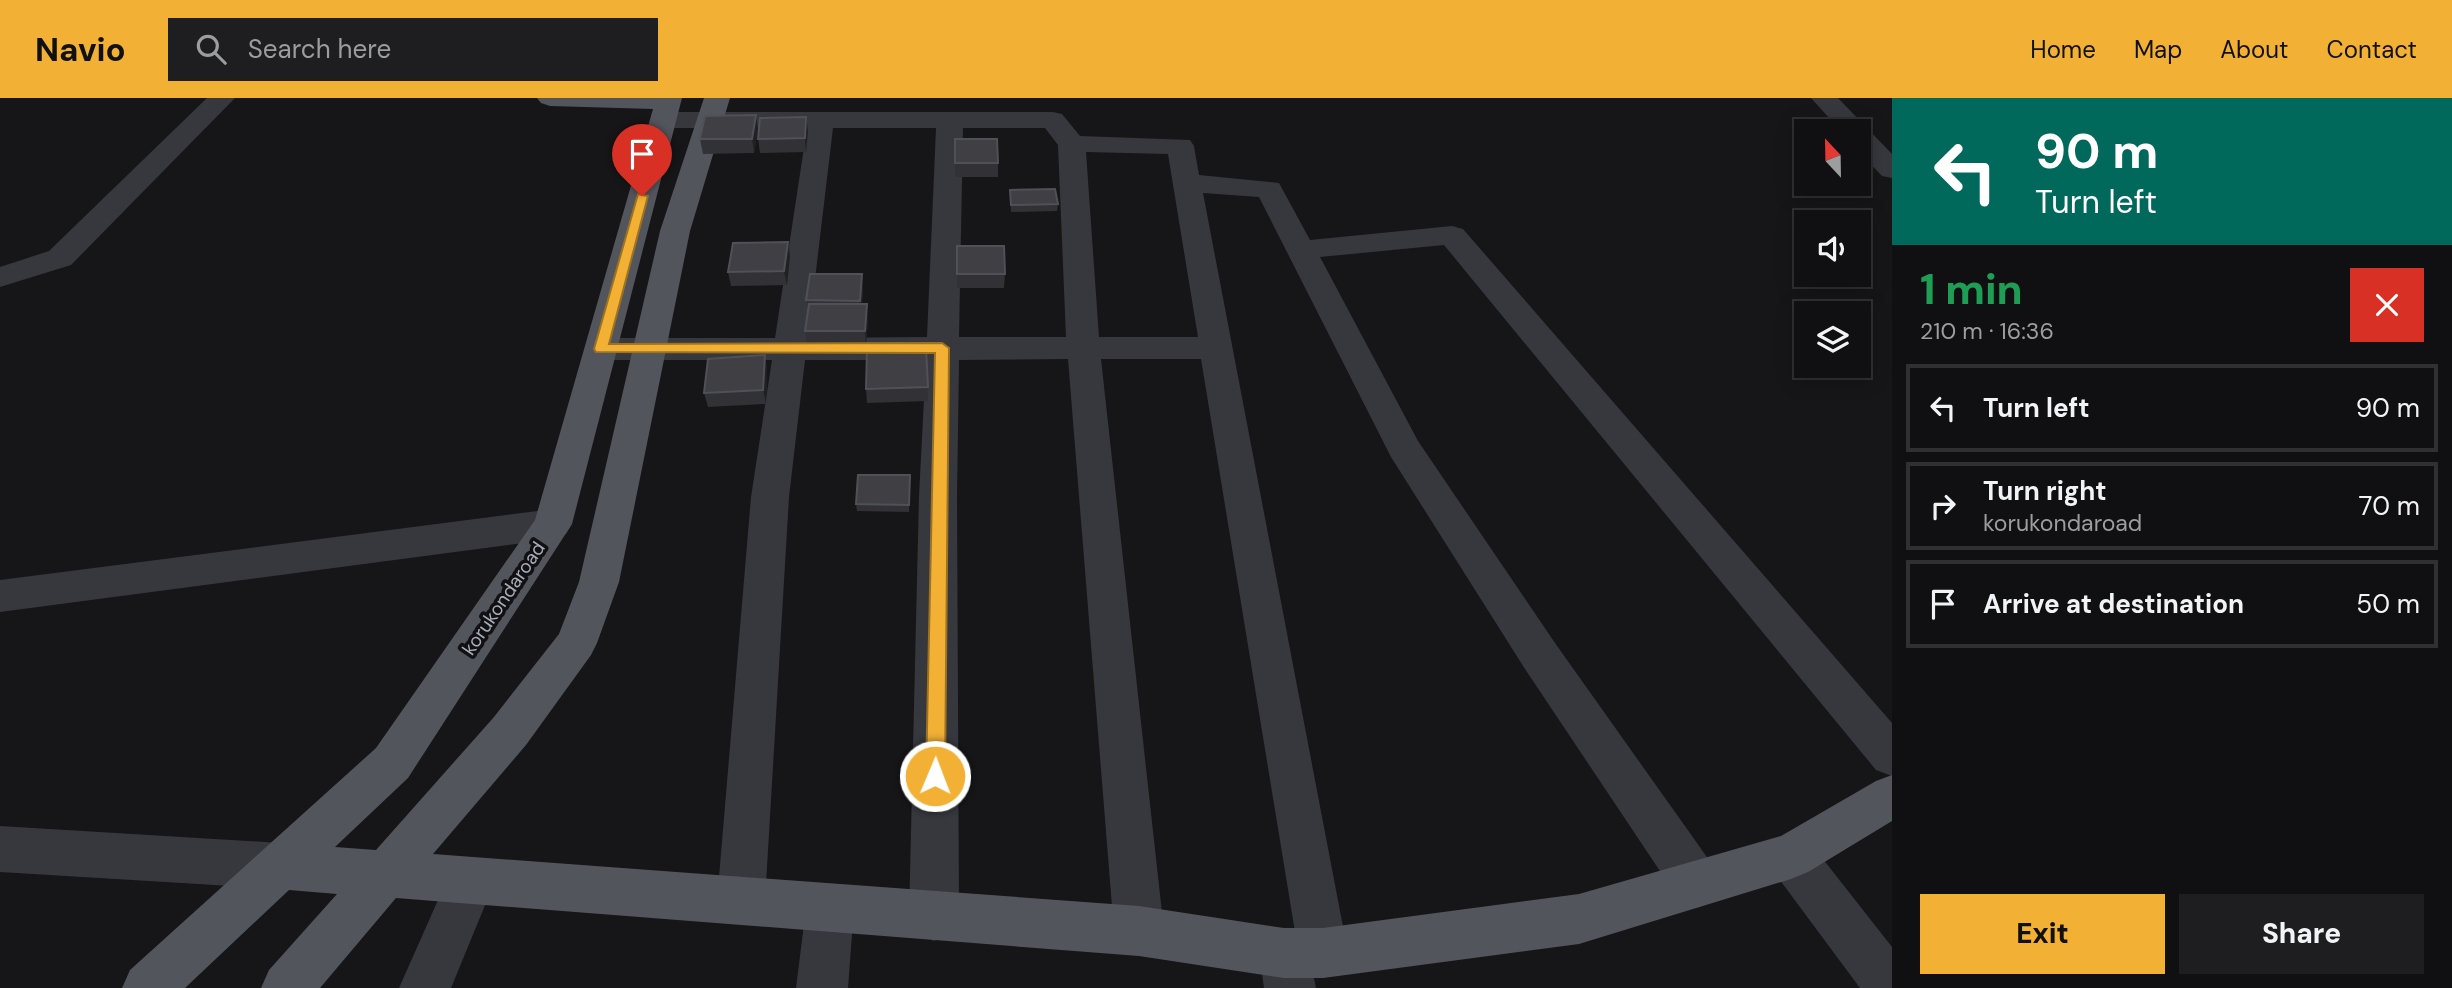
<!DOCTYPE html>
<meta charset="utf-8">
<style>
:root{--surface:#101012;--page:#1e1e20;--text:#f1f3f6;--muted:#9c9d9f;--line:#303032;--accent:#f2b134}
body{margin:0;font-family:"DM Sans",sans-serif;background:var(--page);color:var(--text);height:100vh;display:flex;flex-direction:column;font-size:26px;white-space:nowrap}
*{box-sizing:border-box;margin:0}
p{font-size:23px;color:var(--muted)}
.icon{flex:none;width:38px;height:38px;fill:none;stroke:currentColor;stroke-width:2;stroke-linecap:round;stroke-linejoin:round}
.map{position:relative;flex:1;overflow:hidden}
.panel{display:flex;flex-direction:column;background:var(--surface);width:560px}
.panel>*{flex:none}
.top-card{background:#00695c;color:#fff;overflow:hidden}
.needle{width:46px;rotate:338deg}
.controls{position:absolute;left:1794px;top:21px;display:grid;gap:14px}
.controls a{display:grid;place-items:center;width:77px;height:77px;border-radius:0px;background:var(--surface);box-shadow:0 4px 18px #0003,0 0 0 2px var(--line);font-size:35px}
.pin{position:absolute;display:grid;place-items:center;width:60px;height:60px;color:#fff;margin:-72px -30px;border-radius:50% 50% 50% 0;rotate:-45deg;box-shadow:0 0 7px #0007}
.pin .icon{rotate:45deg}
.me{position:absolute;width:77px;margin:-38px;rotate:1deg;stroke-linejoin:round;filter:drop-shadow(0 0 5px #0008)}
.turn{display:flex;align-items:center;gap:24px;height:147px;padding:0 28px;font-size:32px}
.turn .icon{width:91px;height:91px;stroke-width:2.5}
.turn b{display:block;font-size:49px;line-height:60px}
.round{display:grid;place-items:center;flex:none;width:74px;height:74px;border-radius:0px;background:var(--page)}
.head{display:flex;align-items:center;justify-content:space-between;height:119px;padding:0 28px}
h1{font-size:42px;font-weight:800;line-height:52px;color:#1e9e55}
.button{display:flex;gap:14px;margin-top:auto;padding:14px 28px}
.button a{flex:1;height:80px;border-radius:0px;background:var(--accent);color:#111;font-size:28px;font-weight:800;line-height:80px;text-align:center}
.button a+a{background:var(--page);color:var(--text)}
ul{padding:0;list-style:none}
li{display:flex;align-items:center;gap:21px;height:88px;margin:0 14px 10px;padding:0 14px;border:4px solid var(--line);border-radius:0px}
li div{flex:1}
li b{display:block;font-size:26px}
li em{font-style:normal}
header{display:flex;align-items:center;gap:42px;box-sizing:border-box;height:98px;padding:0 35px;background:var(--accent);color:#111}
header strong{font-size:33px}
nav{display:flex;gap:38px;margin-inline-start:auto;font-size:24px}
.search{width:490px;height:63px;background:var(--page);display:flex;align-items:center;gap:18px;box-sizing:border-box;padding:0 24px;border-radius:0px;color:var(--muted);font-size:26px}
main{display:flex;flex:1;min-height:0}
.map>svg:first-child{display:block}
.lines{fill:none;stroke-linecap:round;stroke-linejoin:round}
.minor{fill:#37383d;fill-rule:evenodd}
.major{fill:#53555c;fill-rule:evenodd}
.wall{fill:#323236}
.shaded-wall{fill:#212124}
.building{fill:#3f3f44;stroke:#4f5156;stroke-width:2}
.route{fill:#f2b134;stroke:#9d7322;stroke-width:2}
.labels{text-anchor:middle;stroke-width:7;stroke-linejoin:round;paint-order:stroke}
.street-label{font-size:19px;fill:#a8adb8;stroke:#111113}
</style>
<header>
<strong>Navio</strong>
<div class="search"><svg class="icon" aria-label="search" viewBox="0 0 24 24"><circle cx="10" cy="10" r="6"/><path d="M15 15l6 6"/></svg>Search here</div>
<nav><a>Home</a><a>Map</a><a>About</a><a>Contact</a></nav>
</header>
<main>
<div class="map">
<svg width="1892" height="890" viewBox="0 0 1892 890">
<rect width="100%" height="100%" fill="#161618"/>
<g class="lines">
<g class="minor">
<path d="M207,0H235L71,167L0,189V169L49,153Z"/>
<path d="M1811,0H1838L1892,56V80L1882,78L1858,53V33H1841Z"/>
<path d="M663,14H1053L1062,16L1080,38L1190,42L1194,48L1199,77L1279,85L1310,142L1452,128L1463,131L1892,625V678L1876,672L1444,147L1320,159L1418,343L1555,545L1714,769L1721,786L1714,803L1697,810L1680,803L1525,571L1391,359L1259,99L1203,95L1348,855L1341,873L1323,880L1313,876L1316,890H1264L1259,855L1266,837L1284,830L1295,834L1201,261H1101L1164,833L1157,851L1139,858L1121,851L1114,833L1068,261L959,262L957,398L959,818L951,835L934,843L917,835L909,818L919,398L926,262H805L789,399L765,803L758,820L741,827L724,820L717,803L751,399L772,262H601L589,259L585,251L589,243L601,240H775L807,30H663L654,28L650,22L654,16ZM833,30H936L927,239L808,240ZM963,30H1045L1058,47L1066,239H959ZM1086,54L1168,56L1198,239H1099Z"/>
<path d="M553,411L566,416L572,426L566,436L553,441L0,514V482Z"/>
<path d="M0,728L281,745L298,752L305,768L298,784L281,791L0,774Z"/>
<path d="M1791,735L1808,742L1892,849V890H1860L1774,774L1767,758L1774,742Z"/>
<path d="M471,759L488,766L495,783L451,890H399L454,766Z"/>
<path d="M830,786L847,793L854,810L848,890H796L806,810L813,793Z"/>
</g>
<path class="major" d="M537,0H682L572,426L408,680L335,749L376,752L494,619L559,536L579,484L660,133L704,0H730L690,133L619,484L597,545L591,557L526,647L433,756L1139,808L1284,830H1323L1579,796L1781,738L1876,683L1892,677V723L1808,774L1791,781L1579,846L1323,880H1284L1139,858L396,800L320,890H261L269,872L337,796L289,792L185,890H122L130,872L376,650L535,422L653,11L550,8L541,5Z"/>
</g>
<g class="wall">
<path d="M806,19L808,33L806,54L760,55L758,41Z"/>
<path d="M758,31L754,55L703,56L700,41Z"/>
<path d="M955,41L998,65V79H955Z"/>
<path d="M1010,92L1058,106L1057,113L1011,114Z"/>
<path d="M957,148L1005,176L1004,190H957Z"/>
<path d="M790,158L787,187L731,188L728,174Z"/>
<path d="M863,190L862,206L868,221L866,248L807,247L805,233L808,213L806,202Z"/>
<path d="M926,250L928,303L867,305L866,291Z"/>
<path d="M765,257L767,272L766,306L708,309L704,295Z"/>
<path d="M910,377L909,414L857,413L856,406Z"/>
</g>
<g class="shaded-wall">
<path d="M756,17L758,31L754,55L752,41Z"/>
<path d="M806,19L808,33L806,54L805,40Z"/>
<path d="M788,144L790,158L787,187L784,173Z"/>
<path d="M862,176L863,190L861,217L860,203Z"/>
<path d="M867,206L868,221L866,248L865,233Z"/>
<path d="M765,257L767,272L766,306L763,292Z"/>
</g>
<g class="building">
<path d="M756,17L752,41H700L705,18Z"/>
<path d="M806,19L805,40L758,41L760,20Z"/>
<path d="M955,41H997L998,65H955Z"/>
<path d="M1055,91L1058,106L1011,107L1010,92Z"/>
<path d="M788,144L784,173L728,174L733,145Z"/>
<path d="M957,148H1004L1005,176H957Z"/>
<path d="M810,176H862L860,203L806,202Z"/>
<path d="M809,206H867L865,233H805Z"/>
<path d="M926,250L928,289L866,291L867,252Z"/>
<path d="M765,257L763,292L704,295L708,261Z"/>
<path d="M858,377H910L909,407L856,406Z"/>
</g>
<path class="route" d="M638,96L648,98L609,246L942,245L949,250L945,678L942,684L935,687L929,684L926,678L935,255L596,254L594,251Z"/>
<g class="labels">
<g class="street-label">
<text transform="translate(503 500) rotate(-56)" y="7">korukondaroad</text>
</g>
</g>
</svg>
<div class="controls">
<a><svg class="needle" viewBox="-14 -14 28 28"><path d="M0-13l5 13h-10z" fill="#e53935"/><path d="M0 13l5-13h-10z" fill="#9c9d9f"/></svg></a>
<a><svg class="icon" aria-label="sound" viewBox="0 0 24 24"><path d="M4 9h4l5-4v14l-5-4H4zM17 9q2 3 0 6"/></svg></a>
<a><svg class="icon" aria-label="layers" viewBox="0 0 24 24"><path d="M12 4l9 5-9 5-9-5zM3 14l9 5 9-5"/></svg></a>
</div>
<div class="pin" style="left:642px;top:98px;background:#d93025"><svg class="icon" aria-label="arrive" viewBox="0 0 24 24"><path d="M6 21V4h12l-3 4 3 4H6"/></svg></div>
<svg class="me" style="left:935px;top:678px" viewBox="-20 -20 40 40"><circle r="17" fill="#f2b134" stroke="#fff" stroke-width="3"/><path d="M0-11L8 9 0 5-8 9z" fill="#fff"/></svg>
</div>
<section class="panel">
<div class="top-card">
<div class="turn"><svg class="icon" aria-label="left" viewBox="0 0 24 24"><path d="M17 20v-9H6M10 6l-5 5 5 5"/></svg><div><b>90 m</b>Turn left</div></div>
</div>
<div class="head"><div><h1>1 min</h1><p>210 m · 16:36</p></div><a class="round" style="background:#d93025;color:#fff"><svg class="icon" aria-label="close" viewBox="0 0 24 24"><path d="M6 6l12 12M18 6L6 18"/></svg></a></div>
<ul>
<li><svg class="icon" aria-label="left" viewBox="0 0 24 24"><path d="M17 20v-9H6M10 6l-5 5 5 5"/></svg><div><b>Turn left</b></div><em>90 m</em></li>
<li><svg class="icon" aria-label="right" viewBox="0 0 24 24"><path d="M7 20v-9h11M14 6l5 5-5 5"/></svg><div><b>Turn right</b><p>korukondaroad</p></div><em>70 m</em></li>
<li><svg class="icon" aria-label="arrive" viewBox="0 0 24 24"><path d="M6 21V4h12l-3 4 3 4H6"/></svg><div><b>Arrive at destination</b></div><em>50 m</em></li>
</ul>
<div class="button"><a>Exit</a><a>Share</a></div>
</section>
</main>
